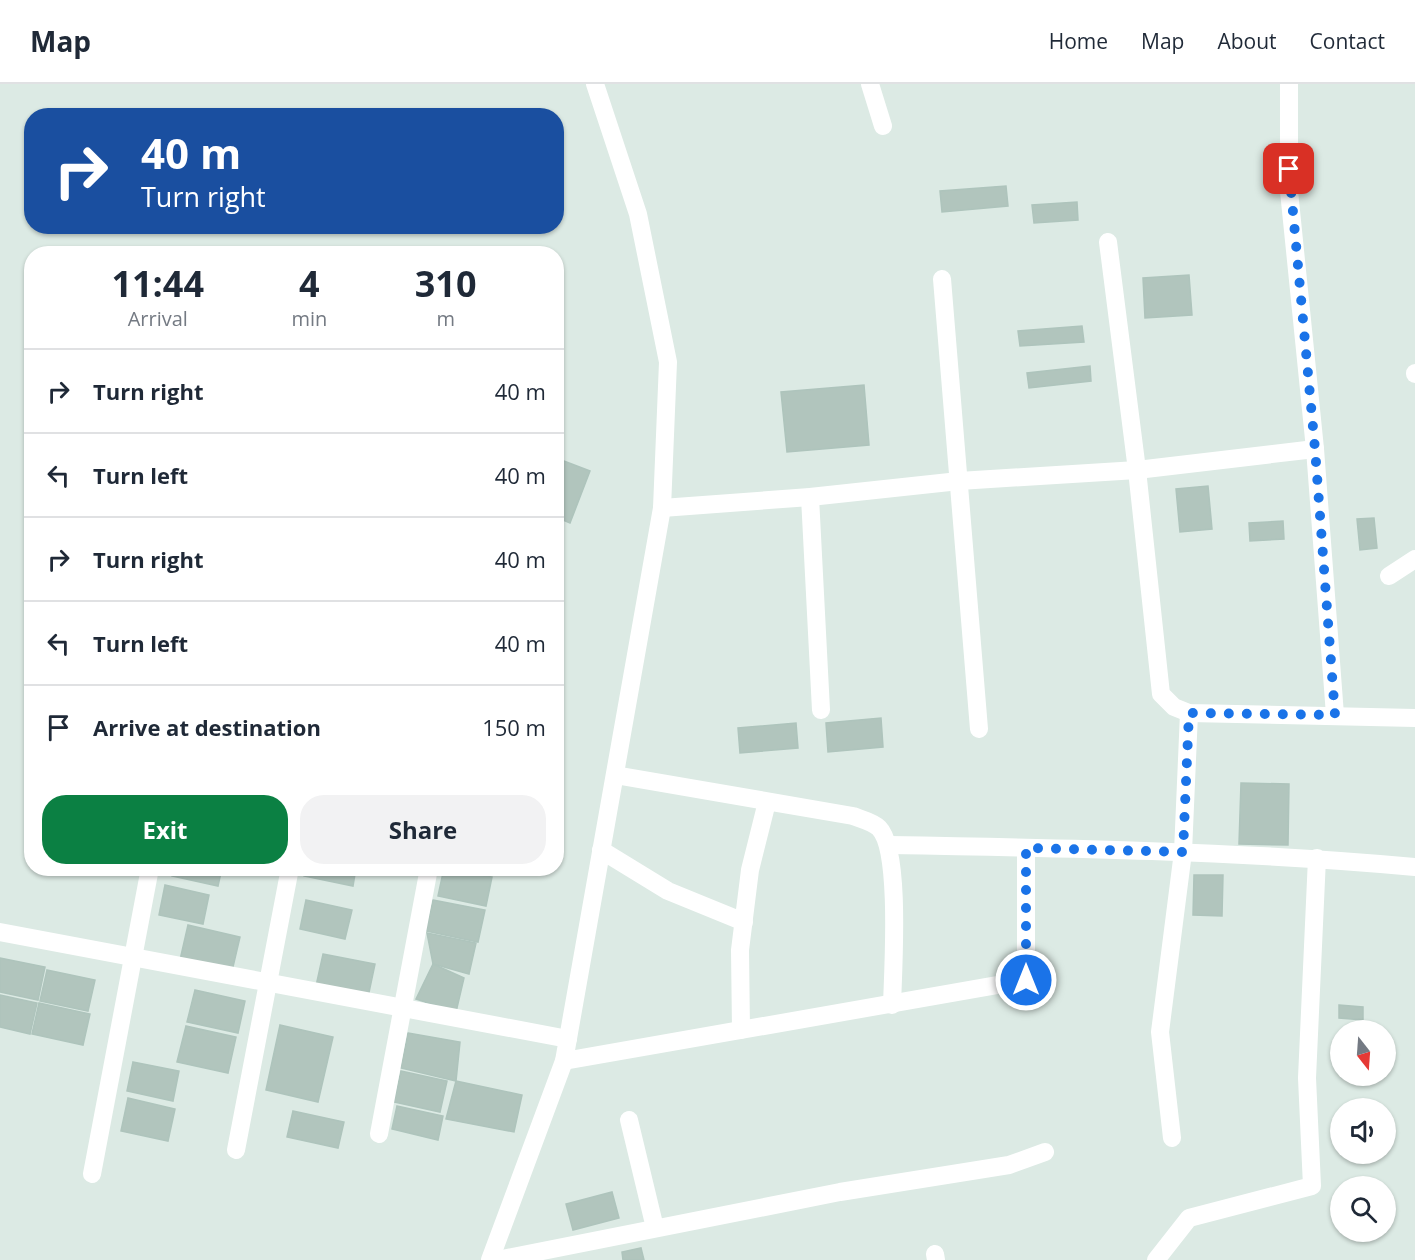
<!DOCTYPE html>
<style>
:root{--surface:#fff;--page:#f2f2f3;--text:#1f2937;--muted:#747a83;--line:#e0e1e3;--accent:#0b8043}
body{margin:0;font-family:"Open Sans",sans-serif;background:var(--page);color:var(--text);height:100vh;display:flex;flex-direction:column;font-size:22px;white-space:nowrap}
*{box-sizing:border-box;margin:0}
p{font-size:20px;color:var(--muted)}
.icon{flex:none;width:33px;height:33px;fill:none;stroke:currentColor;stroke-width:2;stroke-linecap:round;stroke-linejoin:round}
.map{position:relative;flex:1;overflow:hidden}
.details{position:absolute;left:24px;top:162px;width:540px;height:630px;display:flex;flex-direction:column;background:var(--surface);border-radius:24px;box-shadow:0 2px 4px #0004}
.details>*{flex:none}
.top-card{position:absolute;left:24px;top:24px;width:540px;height:126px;border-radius:24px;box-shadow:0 2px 4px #0004;background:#1a4fa0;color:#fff;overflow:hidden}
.needle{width:39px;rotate:163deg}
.tools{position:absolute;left:1330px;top:936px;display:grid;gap:12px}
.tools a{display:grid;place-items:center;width:66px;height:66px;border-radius:50%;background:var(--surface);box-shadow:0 2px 4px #0004;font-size:30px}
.pin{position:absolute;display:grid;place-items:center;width:51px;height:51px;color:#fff;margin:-26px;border-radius:12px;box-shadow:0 3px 9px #0006}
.me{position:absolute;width:66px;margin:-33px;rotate:0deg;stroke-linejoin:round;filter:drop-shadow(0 0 4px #0008)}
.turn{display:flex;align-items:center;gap:21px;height:126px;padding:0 18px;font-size:27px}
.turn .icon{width:78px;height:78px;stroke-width:2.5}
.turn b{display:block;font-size:42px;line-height:51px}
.eta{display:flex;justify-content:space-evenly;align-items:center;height:102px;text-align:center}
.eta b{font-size:36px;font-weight:700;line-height:42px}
.cta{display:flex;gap:12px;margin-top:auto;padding:12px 18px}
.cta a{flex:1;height:69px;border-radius:24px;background:var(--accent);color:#fff;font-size:24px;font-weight:700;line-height:69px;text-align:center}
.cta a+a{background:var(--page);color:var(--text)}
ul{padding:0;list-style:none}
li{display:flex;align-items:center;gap:18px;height:84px;padding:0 18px;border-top:2px solid var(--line)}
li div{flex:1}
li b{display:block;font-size:22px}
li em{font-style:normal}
header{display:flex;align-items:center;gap:36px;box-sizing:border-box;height:84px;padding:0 30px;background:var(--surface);border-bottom:2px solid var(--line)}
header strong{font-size:28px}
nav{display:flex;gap:33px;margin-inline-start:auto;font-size:21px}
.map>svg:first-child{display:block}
.building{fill:#b1c5bd;stroke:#aec4bc;stroke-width:1.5}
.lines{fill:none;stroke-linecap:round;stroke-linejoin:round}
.street{stroke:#fff;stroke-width:18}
.route{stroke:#1a73e8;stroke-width:10;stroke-dasharray:0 18}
</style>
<header>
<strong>Map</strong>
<nav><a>Home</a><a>Map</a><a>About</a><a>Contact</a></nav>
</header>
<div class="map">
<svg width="1415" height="1176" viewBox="0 0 1415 1176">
<rect width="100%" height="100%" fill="#dceae4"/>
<g class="building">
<path d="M1006,102L1008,122L942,128L940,107Z"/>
<path d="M1077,118L1078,136L1034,139L1032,121Z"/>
<path d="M1189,191L1192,231L1145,234L1143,194Z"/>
<path d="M1082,242L1084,258L1020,262L1018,247Z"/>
<path d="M1090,282L1091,297L1029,304L1027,289Z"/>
<path d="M864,301L869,361L787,368L781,308Z"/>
<path d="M556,374L590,387L570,439L556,433Z"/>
<path d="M1208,402L1212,445L1180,448L1176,405Z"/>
<path d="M1374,434L1377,464L1360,466L1357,435Z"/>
<path d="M1283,437L1284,455L1250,457L1249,439Z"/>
<path d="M881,634L883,663L828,668L826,639Z"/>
<path d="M796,639L798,664L740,669L738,644Z"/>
<path d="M1241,699L1289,700L1288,761L1239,760Z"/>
<path d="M174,784H222L218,802L172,792Z"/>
<path d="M306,784H356L353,802L304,792Z"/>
<path d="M444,784L492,793L486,822L438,812Z"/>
<path d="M467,784H494L492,790Z"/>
<path d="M1194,791H1223L1222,832L1193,831Z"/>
<path d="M165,801L209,811L203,840L159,831Z"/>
<path d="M306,816L352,826L345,855L300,845Z"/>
<path d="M433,816L485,826L478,858L426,847Z"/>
<path d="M188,841L240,853L232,887L180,876Z"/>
<path d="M427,849L476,859L469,890L433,880Z"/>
<path d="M323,870L375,880L368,913L316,902Z"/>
<path d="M0,874L45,883L38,916L0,908Z"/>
<path d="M433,880L464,894L456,928L416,915Z"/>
<path d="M47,886L95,896L88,927L40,917Z"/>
<path d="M195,906L245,917L238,949L187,938Z"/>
<path d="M0,911L37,919L30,950L0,943Z"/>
<path d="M39,919L90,930L83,961L32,950Z"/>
<path d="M1339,921L1363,923V936L1339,934Z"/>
<path d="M280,941L333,953L318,1018L266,1006Z"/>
<path d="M186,942L236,953L228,989L177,978Z"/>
<path d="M408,949L460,958L456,997L401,984Z"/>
<path d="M133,978L179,987L173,1017L127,1007Z"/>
<path d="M401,987L447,997L440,1028L394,1018Z"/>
<path d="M456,997L522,1011L514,1048L446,1035Z"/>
<path d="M128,1014L175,1025L168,1057L121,1047Z"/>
<path d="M397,1022L443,1032L438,1056L392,1045Z"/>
<path d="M293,1027L344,1038L338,1064L287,1053Z"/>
<path d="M612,1108L619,1134L573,1146L566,1120Z"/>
<path d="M641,1164L644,1176H623L622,1168Z"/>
</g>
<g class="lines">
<g class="street">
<path d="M870,0L883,42"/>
<path d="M1289,0V107L1315,365L1335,631"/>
<path d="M1108,158L1137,386L1161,610L1174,623L1189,629L1415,634"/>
<path d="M942,195L979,645"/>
<path d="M1415,289V290"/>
<path d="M810,413L821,626"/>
<path d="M662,424L810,413L959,397L1137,386L1315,365"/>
<path d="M1389,492L1415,475"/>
<path d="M615,691L853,732C861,735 873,738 879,744C901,766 893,886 892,921"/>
<path d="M888,761C1064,764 1240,767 1415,783"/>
<path d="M601,766L668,807L744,838"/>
<path d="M0,848L568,955"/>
<path d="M741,946L740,866L750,786L767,718"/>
<path d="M564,977L1026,896V764"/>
<path d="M629,1036L655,1144"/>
<path d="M379,1050L429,784"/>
<path d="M1172,1054L1160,948L1183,768L1189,629"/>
<path d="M236,1066L290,784"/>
<path d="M92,1090L150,784"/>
<path d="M935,1170L936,1176"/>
<path d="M490,1176L564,977L662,424L668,278L638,130L595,0"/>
<path d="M497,1176L840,1108L1009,1081L1045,1068"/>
<path d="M1156,1176L1189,1134L1312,1102L1307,994L1317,774"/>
</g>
</g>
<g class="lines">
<path class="route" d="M1026,896V764L1183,768L1189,629L1335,631L1315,365L1289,85"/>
</g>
</svg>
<div class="tools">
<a><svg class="needle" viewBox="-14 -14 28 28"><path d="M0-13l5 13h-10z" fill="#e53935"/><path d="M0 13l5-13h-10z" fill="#747a83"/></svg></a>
<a><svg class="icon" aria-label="sound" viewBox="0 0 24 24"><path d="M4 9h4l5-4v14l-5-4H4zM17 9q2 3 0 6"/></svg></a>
<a><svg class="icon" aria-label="search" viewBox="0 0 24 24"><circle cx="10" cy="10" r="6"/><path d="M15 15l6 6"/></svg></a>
</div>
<div class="pin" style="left:1289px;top:85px;background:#d93025"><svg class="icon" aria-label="arrive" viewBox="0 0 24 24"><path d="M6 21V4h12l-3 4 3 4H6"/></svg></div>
<svg class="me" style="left:1026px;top:896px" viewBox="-20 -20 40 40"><circle r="17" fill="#1a73e8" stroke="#fff" stroke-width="3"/><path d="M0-11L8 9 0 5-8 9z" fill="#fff"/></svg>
<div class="top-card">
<div class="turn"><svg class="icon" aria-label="right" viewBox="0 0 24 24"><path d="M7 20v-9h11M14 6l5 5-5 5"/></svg><div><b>40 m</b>Turn right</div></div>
</div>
<section class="details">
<div class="eta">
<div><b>11:44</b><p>Arrival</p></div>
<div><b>4</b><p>min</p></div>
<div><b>310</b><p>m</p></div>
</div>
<ul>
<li><svg class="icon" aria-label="right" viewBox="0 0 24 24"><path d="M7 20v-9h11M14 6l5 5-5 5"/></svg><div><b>Turn right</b></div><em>40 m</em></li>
<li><svg class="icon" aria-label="left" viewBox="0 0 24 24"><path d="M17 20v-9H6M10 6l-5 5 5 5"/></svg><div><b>Turn left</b></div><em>40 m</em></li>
<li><svg class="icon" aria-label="right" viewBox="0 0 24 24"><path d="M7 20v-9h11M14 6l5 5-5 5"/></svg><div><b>Turn right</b></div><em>40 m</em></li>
<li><svg class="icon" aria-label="left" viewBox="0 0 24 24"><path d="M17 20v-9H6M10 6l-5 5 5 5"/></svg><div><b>Turn left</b></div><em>40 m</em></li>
<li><svg class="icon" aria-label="arrive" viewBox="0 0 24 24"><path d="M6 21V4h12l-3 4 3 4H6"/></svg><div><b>Arrive at destination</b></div><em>150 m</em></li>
</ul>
<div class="cta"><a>Exit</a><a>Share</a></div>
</section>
</div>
